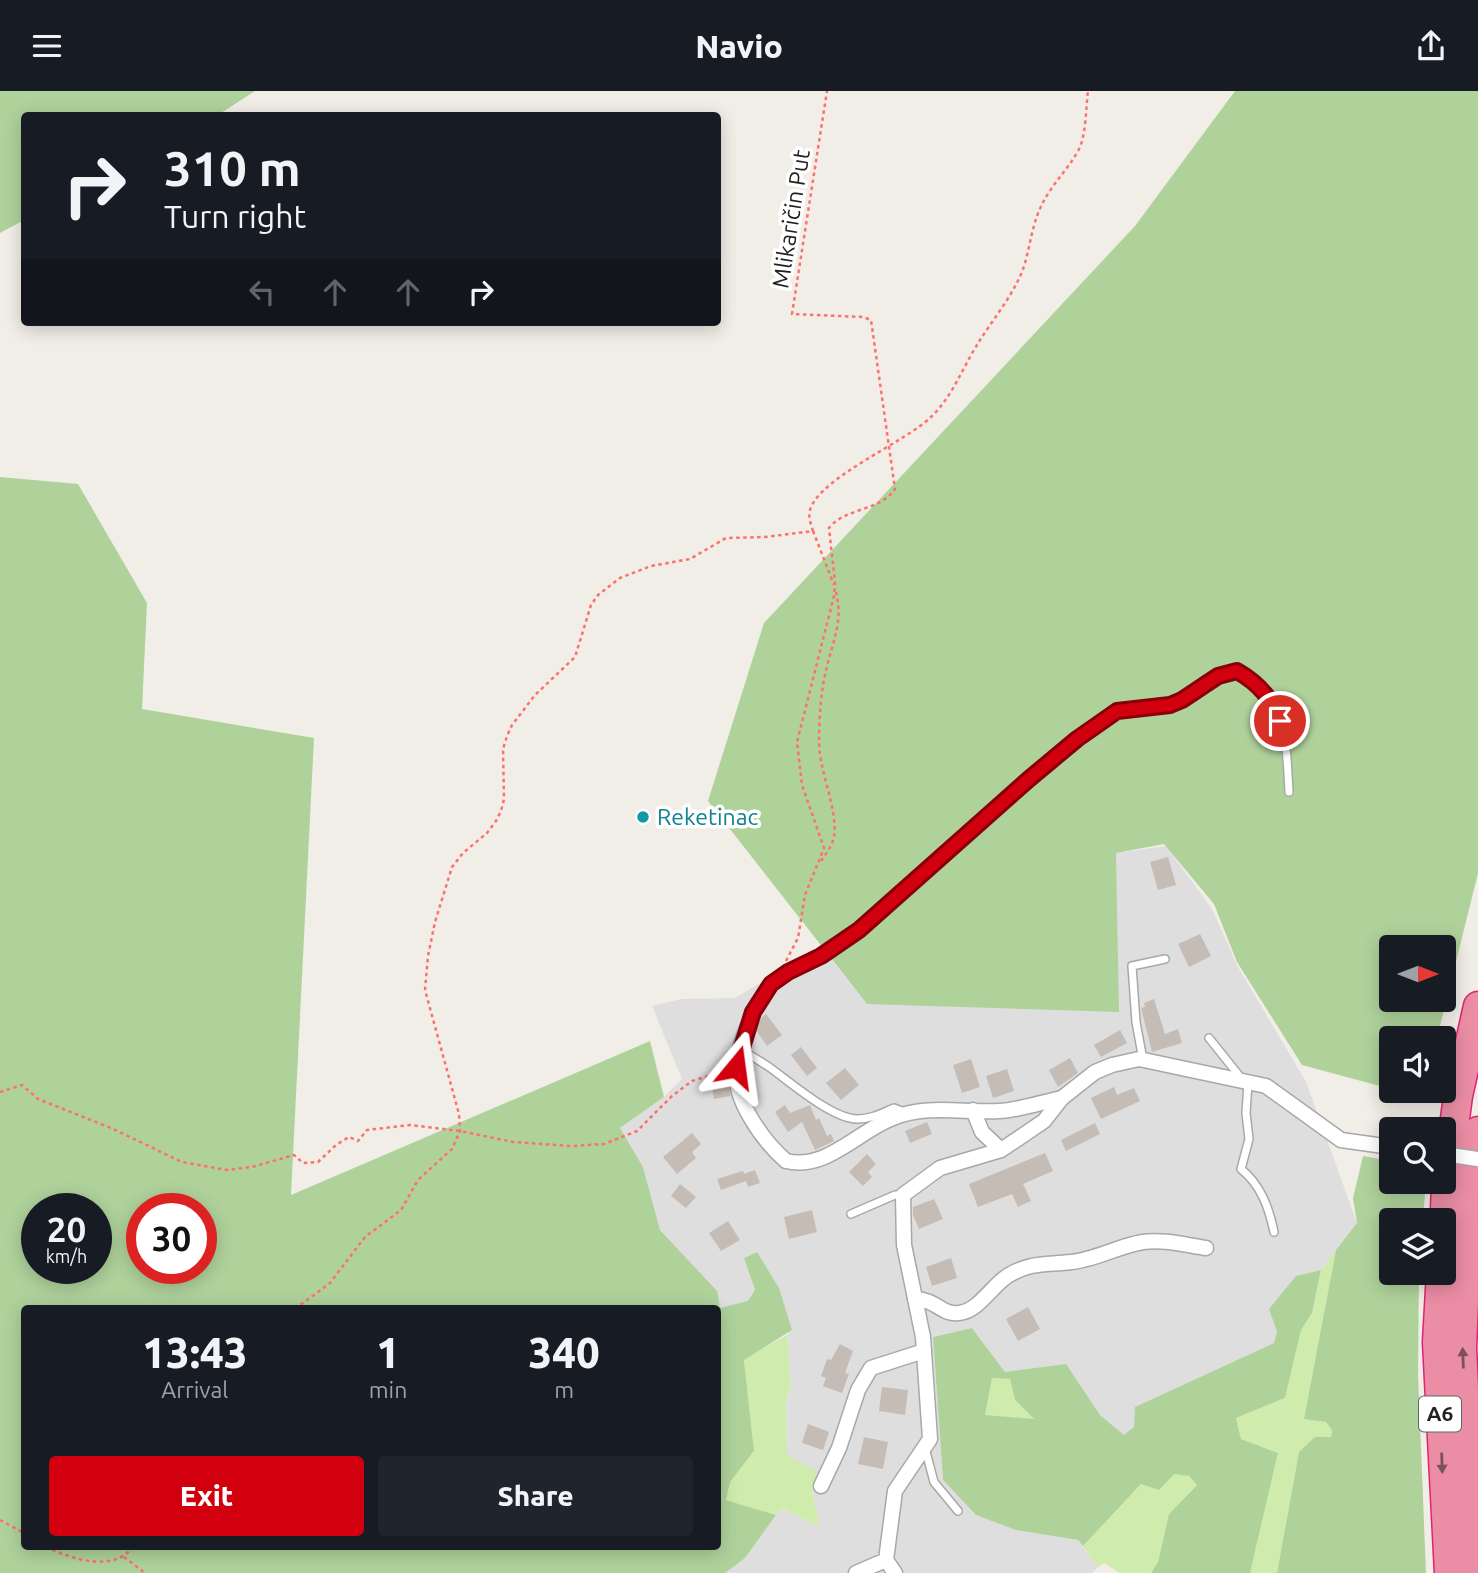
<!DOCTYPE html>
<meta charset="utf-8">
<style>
:root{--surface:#171b24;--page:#20242c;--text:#f1f3f6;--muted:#9ea1a6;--accent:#d2000f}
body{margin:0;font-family:Ubuntu,sans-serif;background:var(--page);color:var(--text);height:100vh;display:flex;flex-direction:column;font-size:26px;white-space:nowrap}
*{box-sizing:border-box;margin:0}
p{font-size:23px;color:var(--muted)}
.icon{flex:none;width:38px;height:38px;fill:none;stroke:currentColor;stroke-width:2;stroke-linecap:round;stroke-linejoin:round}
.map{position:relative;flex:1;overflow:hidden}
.panel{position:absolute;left:21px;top:1214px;width:700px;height:245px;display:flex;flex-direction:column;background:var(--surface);border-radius:7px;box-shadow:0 4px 18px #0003}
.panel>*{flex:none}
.hud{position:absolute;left:21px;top:21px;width:700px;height:214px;border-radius:7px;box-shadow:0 4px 18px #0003;background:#171b24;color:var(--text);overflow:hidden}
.needle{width:46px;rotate:90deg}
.fabs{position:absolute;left:1379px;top:844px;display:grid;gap:14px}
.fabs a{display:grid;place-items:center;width:77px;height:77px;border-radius:7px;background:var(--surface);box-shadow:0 4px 18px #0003;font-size:35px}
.speed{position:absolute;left:21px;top:1102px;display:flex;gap:14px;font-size:35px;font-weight:700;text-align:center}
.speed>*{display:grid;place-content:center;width:91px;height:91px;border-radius:50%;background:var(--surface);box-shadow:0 4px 18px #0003;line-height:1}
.speed small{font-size:18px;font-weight:400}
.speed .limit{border:10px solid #d22;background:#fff;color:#111}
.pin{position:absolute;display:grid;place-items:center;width:60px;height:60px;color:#fff;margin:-30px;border:4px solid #fff;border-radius:50%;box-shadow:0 2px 7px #0007}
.me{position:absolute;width:77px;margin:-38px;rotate:16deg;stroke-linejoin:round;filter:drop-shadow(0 0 5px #0008)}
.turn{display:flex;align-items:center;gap:24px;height:147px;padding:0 28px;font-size:32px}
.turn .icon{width:91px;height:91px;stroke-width:2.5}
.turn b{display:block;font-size:49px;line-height:60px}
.lanes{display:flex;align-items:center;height:66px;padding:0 28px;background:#0003;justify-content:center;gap:35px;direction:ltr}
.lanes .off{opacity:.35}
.eta{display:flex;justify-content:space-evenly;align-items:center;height:119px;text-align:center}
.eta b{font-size:42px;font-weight:800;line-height:49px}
.action{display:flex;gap:14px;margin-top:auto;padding:14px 28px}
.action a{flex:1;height:80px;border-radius:7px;background:var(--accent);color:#fff;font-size:28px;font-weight:800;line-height:80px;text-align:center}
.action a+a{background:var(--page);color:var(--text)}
header{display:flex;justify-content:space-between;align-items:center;height:91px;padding:0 28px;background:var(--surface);font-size:32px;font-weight:800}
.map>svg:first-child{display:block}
.residential{fill:#dfdede}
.grass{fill:#d0ecac}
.forest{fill:#afd29b;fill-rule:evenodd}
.building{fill:#c6bcb6}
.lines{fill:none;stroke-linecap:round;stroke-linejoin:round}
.lane-casing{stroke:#a8a8a8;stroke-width:10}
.street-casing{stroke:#a8a8a8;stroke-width:17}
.highway-casing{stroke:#e12371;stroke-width:31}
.path{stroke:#fe706c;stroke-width:2.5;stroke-dasharray:3.5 3.5;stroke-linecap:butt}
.lane{stroke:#fff;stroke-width:7}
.street{stroke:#fff;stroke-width:14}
.highway{stroke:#ea8da5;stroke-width:28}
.street-bridge-casing{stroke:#a8a8a8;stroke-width:17;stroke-linecap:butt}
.street-bridge{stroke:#fff;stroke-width:14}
.oneway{fill:#7b525c}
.route-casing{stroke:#88000a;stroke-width:18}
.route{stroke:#d2000f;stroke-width:12}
.culture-dot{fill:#0f9aa8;stroke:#fff;stroke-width:2.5}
.labels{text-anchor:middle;stroke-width:7;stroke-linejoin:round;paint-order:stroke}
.shield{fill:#fff;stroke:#646464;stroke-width:2}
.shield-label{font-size:21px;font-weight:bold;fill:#212121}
.street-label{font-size:23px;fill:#212121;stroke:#fff}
.culture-label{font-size:23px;fill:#0d838f;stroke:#fff;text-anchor:start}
</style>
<header><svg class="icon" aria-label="menu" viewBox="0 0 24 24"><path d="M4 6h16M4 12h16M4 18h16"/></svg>Navio<svg class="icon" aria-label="share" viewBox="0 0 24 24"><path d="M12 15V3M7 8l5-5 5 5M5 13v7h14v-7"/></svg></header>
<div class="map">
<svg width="1478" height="1482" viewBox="0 0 1478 1482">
<rect width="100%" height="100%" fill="#f1ede7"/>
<path class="residential" d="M1166,755L1212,818L1238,876L1306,991L1357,1132L1321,1179L1296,1185L1274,1252L1136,1316L1134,1336L1124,1344L1100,1324L1066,1274L1005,1281L972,1237L933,1246L943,1389L1016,1439L1078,1449L1098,1476L1092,1482H725L745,1467L781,1417L820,1436L812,1400L787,1365L786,1308L791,1294L787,1244L792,1239L744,1167L755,1200L748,1211L720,1217L716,1200L660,1139L643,1076L620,1037L664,1006L682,988L652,915L682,908L735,907L767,888L830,867L867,913L1116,762Z"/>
<g class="grass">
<path d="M1336,1159L1304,1328L1326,1331L1332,1339L1331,1346L1299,1361L1277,1482H1250L1278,1362L1241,1348L1236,1327L1285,1307L1301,1239L1312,1222L1321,1179Z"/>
<path d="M787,1244L791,1294L786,1308L787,1364L818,1381L812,1400L820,1436L782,1417L776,1424L726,1409L730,1391L754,1360L744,1268Z"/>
<path d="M992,1287H1010L1015,1309L1035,1329L985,1324Z"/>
<path d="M1174,1382L1189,1385L1197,1394L1169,1423L1158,1471L1151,1482H1120L1104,1472L1098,1476L1083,1455L1141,1393Z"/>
</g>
<g class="forest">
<path d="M0,0H255L218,24H24V129L0,142Z"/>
<path d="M1235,0H1478V782L1437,947H1391V998L1302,974L1237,871L1214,813L1164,753L1116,762L1119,921L867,913L708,710L764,532L1135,135ZM1391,856H1444V908H1391Z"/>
<path d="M0,386L78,393L147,512L142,618L314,647L291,1104L650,950L664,1006L620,1037L643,1076L660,1139L717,1200L720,1217L748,1210L755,1199L744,1167L757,1161L779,1197L792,1239L744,1269L754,1360L730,1391L726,1409L776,1424L745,1467L725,1482H0ZM96,1118V1178H37V1118ZM201,1118V1178H142V1118ZM24,1218H718V1456H24Z"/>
<path d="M1363,1065L1391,1070V1090H1426L1423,1129H1391V1181H1419L1418,1283L1426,1482H1277L1299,1361L1315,1346H1331L1332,1339L1326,1331L1304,1328L1336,1159L1357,1132L1353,1107Z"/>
<path d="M1321,1179L1312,1222L1301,1239L1285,1307L1236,1327L1241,1348L1278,1362L1250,1482H1151L1158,1471L1169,1423L1197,1394L1189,1385L1174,1383L1159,1399L1141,1393L1083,1455L1078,1449L1016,1439L976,1424L943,1389L933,1246L972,1237L1005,1281L1066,1273L1100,1324L1124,1344L1134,1336L1135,1316L1274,1252L1277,1240L1269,1218L1296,1185ZM992,1287L1010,1288L1015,1309L1034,1328L985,1324Z"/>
</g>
<g class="building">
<path d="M1168,766L1176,794L1158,799L1150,771Z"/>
<path d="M1200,843L1211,865L1189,876L1178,853Z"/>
<path d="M1154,908L1165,943L1178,938L1182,952L1152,961L1141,917L1145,916L1144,912Z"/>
<path d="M766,923L782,944L767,955L756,939L761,927Z"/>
<path d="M1120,939L1127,952L1101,966L1094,954Z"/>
<path d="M801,956L817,977L807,985L791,964Z"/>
<path d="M1070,967L1078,982L1058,996L1049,979Z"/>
<path d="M971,968L980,996L962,1002L953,974Z"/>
<path d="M845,977L859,994L841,1009L826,992Z"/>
<path d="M1007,978L1014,1000L993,1007L986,985Z"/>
<path d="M727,988L730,1005L714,1008L711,991Z"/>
<path d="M1114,996L1117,1004L1134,997L1140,1010L1101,1028L1091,1007Z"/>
<path d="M785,1014L790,1022L810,1014L816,1029L819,1027L827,1045L831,1043L834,1050L815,1059L802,1031L788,1041L775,1021Z"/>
<path d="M927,1031L932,1043L910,1052L905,1040Z"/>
<path d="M1095,1032L1100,1043L1066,1060L1061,1049Z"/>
<path d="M692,1042L701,1053L692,1061L696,1067L677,1083L663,1066Z"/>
<path d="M1045,1062L1053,1080L1023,1093L1031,1110L1018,1116L1012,1103L978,1116L969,1093Z"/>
<path d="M867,1063L876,1073L868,1081L872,1086L863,1095L849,1081Z"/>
<path d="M755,1079L760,1092L748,1096L746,1090L721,1099L717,1088L743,1080L744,1083Z"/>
<path d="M680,1093L696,1106L686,1117L671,1105Z"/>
<path d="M934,1108L943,1128L919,1138L913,1124V1116Z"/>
<path d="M812,1119L817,1141L789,1148L784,1126Z"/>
<path d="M728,1130L740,1149L721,1160L709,1142Z"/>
<path d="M951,1167L957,1187L932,1195L926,1176Z"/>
<path d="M1028,1216L1040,1238L1018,1250L1006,1228Z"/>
<path d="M840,1253L853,1260L845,1282L849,1283L842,1302L823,1295L826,1287L821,1285L827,1268L831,1269Z"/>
<path d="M882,1296L908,1299L905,1324L879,1320Z"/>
<path d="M808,1333L829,1341L823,1359L802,1352Z"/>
<path d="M864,1346L888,1351L883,1378L858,1373Z"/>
</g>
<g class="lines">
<g class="lane-casing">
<g id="lane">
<path d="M753,921L771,893L788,881L821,865L859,839L1029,688L1077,648L1117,620L1170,614L1183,609L1218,585L1237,580C1287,610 1286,648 1289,701"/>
<path d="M1209,947L1241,987"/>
<path d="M741,959C750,964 760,970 769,976C789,990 833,1029 858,1028C871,1028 882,1022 894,1017L904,1021"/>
<path d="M1143,969L1136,931L1132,875L1165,868"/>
<path d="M1248,992L1246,1022L1249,1048L1241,1078C1261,1094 1269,1117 1274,1141"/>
<path d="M851,1123L895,1104H903"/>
<path d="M925,1357L934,1391L958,1420"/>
</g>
</g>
<g class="street-casing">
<g id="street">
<path d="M753,921C747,938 738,956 736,974C732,1007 762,1049 786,1070C826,1080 858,1040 893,1027C927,1013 963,1022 999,1020C1020,1019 1042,1011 1062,1007"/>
<path d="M973,1019L982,1041L1001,1059"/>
<path d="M915,1208C938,1209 941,1224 959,1222C979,1220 992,1194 1009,1184C1031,1171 1046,1174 1071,1171C1095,1169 1118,1155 1143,1151C1164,1148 1185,1154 1206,1157"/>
<path d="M821,1395L839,1357L858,1299L871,1277L924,1260"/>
<path d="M886,1469L895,1482"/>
<path d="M856,1482L886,1469L895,1400L930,1348L923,1246L904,1154L903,1104L940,1077L1001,1059L1010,1053L1044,1030L1062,1007L1095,981L1112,974L1139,968L1266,995L1341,1049L1391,1056"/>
</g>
</g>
<g class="highway-casing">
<g id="highway">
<path d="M1444,1140L1446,1095L1458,1005L1478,915"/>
<path d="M1441,1181L1437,1251L1449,1482"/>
<path d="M1473,1482L1462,1257L1468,1114L1478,1040"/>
</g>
</g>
<g class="path">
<path d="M813,440L834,494"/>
<path d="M821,770C826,763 832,755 834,746C838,717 819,681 819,650C819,626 821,599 827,575C834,546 843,531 836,501"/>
<path d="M786,870L798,847L805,804L824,757L802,694L797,651L834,505L835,492L829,437C844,417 881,420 895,398L871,229L863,226L792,223L827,0"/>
<path d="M0,1001L22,994L38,1008L111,1037L182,1071L227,1079L252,1076L294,1064L303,1072L318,1071L336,1054L349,1046L358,1050L367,1039L410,1034L460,1040L513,1051L572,1055L604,1053L637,1040L672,1005L692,990L722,981"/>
<path d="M295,1218L330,1192L365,1146L401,1119L418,1089L452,1058L460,1040L459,1023L425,899L428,865L435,831L452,776L463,762L487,742L496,730L501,720L504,708L503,658L507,645L512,634L535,604L575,566L591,514L598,504L620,487L651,475L690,468L726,447L765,446L813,440C811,433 808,427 810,419C819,387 907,350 931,326C952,306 962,278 977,254C992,229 1017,200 1025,172C1030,154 1032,137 1039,120C1049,95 1067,81 1079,58C1086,45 1086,15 1088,0"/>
<path d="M0,1429L24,1442"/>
<path d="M46,1456C72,1468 113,1482 133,1456"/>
<path d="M124,1466L145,1482"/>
</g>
<use href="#lane" class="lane"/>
<use href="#street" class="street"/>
<use href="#highway" class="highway"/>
<g class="street-bridge-casing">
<path id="street-bridge" d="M1444,1063L1478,1068"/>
</g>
<use href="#street-bridge" class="street-bridge"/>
</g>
<defs><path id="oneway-solid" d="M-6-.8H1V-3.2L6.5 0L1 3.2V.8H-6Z" transform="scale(1.75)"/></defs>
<g class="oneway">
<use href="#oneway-solid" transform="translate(1463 1267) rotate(-92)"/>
<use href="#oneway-solid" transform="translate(1442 1372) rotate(88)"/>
</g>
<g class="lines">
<g class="route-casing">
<path id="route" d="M736,976L753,921L771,893L788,881L821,865L859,839L1029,688L1077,648L1117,620L1170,614L1182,609L1218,585L1237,580C1258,592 1272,607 1280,630"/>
</g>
<use href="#route" class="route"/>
</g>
<circle class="culture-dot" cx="643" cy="726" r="7"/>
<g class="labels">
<rect class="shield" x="1419" y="1305.5" width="42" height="35" rx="5"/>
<g class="shield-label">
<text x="1440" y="1330">A6</text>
</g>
<g class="street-label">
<text transform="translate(791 128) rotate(-81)" y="8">Mlikaričin Put</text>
</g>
<g class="culture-label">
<text x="657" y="734">Reketinac</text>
</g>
</g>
</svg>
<div class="fabs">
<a><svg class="needle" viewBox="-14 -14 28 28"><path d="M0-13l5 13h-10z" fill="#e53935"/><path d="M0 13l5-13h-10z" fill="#9ea1a6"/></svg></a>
<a><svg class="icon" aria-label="sound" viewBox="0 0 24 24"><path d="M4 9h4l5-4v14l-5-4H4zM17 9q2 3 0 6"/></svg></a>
<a><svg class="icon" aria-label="search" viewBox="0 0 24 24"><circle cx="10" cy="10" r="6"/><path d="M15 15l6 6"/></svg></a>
<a><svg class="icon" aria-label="layers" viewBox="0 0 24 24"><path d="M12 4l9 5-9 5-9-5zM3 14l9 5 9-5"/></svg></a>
</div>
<div class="speed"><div>20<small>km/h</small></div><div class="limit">30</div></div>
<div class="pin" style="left:1280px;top:630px;background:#d93025"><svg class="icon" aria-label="arrive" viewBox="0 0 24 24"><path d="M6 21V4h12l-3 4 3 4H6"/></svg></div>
<svg class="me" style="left:736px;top:976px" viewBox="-20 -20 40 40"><path d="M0-17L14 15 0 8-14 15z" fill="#d2000f" stroke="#fff" stroke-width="4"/></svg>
<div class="hud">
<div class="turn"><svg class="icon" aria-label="right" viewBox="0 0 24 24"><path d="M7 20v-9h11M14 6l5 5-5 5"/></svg><div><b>310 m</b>Turn right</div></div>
<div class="lanes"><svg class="icon off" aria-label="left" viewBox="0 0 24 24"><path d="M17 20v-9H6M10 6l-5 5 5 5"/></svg><svg class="icon off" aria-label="ahead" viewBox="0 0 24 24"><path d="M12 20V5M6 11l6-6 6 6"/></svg><svg class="icon off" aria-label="ahead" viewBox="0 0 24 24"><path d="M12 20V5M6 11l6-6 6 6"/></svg><svg class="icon" aria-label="right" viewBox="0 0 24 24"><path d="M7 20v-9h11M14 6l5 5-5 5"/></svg></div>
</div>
<section class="panel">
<div class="eta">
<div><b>13:43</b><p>Arrival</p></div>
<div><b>1</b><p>min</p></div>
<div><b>340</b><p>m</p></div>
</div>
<div class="action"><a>Exit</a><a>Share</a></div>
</section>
</div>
